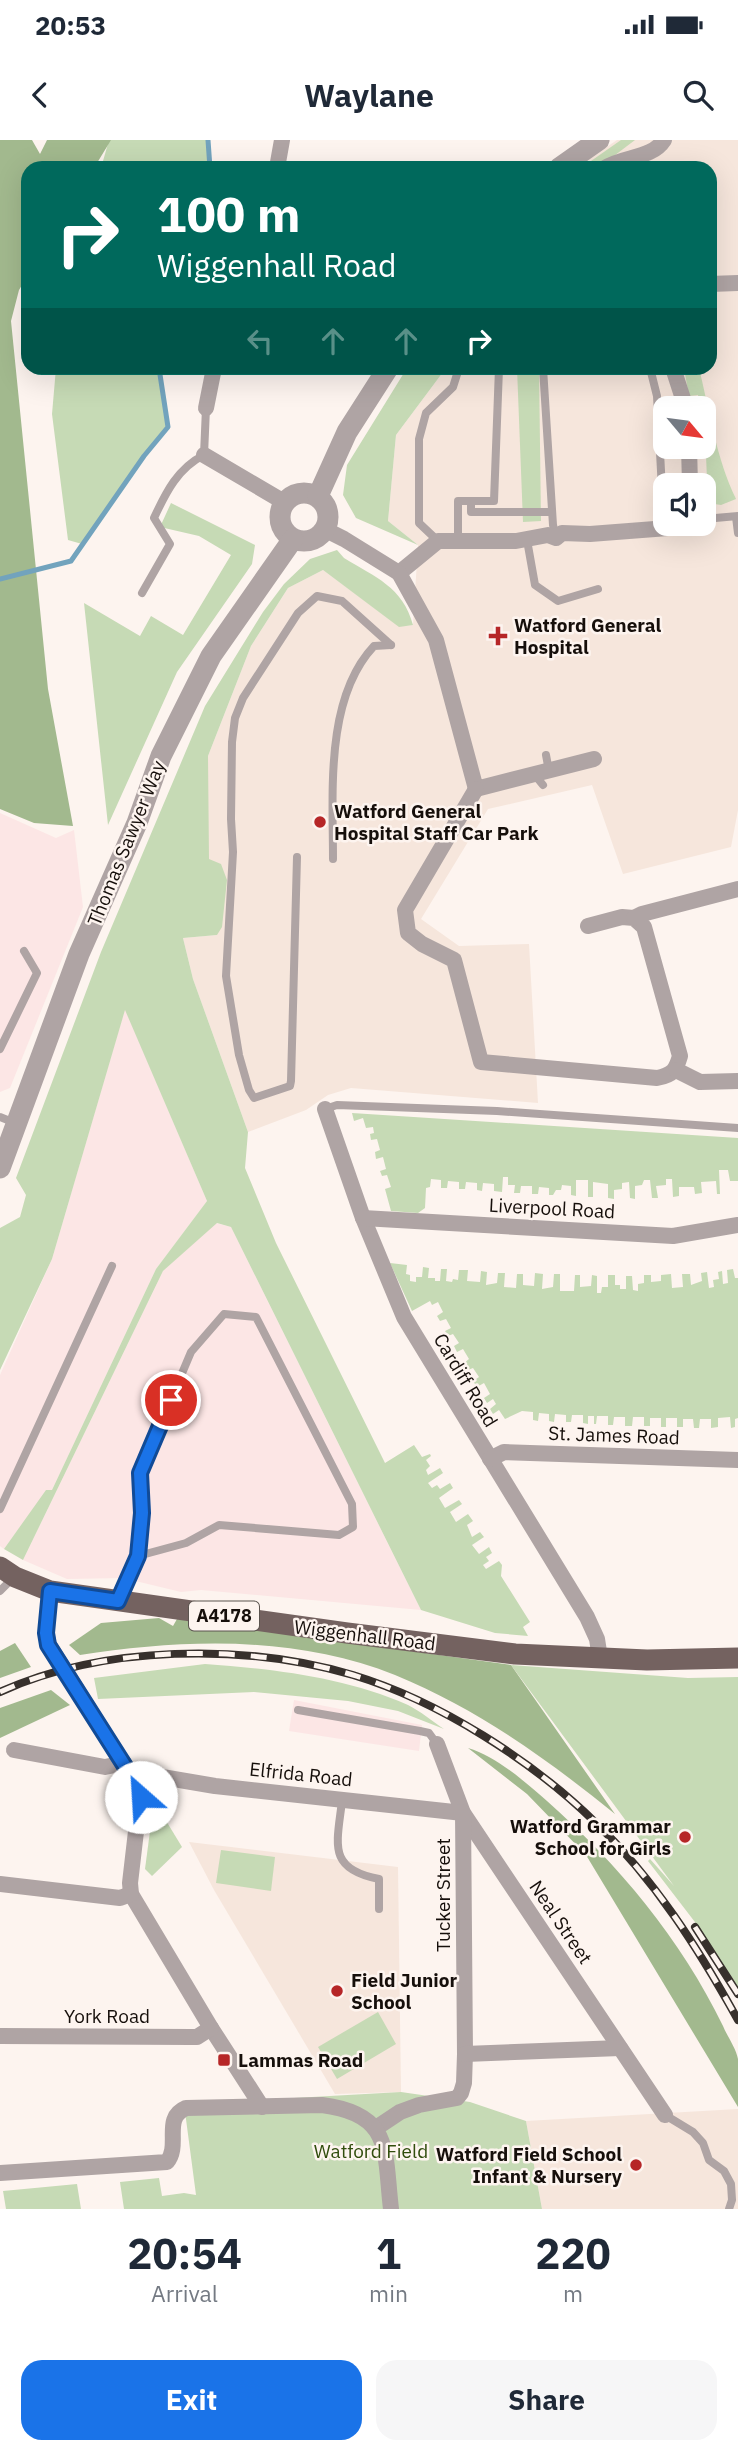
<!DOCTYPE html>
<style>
:root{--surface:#fff;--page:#f6f6f7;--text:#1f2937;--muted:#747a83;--accent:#1a73e8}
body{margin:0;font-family:"IBM Plex Sans",sans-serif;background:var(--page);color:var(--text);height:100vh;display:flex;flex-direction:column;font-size:26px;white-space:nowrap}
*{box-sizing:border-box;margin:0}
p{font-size:23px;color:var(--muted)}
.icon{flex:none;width:38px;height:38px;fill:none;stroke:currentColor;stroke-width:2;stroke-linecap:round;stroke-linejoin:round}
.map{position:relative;height:2069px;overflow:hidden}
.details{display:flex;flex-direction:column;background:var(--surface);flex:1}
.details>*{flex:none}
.guide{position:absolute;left:21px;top:21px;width:696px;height:214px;border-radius:21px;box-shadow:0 7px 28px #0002;background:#00695c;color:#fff;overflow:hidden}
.needle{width:46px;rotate:119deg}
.tools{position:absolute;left:653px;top:256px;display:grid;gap:14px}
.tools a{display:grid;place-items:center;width:63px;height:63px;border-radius:14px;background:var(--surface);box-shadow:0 7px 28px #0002;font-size:35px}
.pin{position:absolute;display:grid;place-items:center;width:60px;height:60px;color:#fff;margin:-30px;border:4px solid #fff;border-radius:50%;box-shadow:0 2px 7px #0007}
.me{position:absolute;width:77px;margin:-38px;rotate:334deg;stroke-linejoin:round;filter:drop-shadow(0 0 5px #0008)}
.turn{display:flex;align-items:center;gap:24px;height:147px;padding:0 21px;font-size:32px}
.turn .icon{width:91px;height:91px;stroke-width:2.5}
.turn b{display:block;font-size:49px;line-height:60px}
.lanes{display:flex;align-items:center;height:66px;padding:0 21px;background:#0003;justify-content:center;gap:35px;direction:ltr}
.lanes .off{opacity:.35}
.eta{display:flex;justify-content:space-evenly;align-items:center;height:119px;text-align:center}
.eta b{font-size:42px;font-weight:700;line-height:49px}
.cta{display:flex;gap:14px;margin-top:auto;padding:14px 21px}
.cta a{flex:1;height:80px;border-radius:21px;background:var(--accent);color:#fff;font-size:28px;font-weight:700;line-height:80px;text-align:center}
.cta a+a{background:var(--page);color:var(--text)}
.status{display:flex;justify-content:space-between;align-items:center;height:49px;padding:0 35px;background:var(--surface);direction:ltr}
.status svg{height:19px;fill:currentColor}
header{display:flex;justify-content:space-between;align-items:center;height:91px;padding:0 21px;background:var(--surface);font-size:32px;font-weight:700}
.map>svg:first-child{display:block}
.industrial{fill:#fce6e5}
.built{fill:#f6e6dc;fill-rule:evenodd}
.green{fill:#c6dab5}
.forest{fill:#a2b98e}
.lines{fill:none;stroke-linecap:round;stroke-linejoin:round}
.stream{stroke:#72a3bd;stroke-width:5}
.service{stroke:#afa4a4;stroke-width:8}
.minor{stroke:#afa4a4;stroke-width:16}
.tertiary{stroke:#afa4a4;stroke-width:21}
.primary{stroke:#746260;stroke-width:21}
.rail-casing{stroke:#37302c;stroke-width:8}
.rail{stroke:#fdf4ef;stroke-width:5;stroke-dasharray:16;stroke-linecap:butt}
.route-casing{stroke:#114b97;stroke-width:18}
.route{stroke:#1a73e8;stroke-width:12}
.poi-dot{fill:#b62627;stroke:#fdf4ef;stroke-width:2.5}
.labels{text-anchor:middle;stroke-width:5;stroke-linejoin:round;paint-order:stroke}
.shield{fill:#fdf4ef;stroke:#5b544f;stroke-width:2}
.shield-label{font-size:18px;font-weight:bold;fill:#160f0b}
.poi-label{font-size:19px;font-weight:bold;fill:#160f0b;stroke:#fdf4ef;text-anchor:start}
.street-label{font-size:19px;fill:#160f0b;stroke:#fdf4ef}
.park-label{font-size:19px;fill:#314d0d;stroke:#fdf4ef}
</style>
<div class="status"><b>20:53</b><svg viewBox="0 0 49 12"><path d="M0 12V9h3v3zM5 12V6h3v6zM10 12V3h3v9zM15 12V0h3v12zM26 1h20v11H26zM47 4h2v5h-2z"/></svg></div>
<header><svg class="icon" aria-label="back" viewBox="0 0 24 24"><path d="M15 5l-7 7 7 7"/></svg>Waylane<svg class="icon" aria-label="search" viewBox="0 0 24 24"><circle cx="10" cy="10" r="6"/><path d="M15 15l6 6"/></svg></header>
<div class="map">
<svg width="738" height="2069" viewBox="0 0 738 2069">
<rect width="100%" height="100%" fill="#fdf4ef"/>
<g class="industrial">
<path d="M0,673L56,698L74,690L83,767L10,948L0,952Z"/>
<path d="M125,869L207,1061L156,1129L52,1350L46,1351L4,1409L0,1406V1235L52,1119Z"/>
<path d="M216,1083L231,1087L421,1470L201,1450L181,1452L123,1438L67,1439L23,1420L163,1131Z"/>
<path d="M294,1560L422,1585L419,1611L289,1591Z"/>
</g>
<g class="built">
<path d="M617,0H738V670L731,707L623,734L592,645L488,669L421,779L459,806L529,804L538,963L351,948L328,955L306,970L248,992L193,839L183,798L217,795L208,720V616L251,506L288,448L323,430L399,486L413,485L418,405L388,381L396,295L446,228H710V28H576ZM665,268H704V306H665ZM665,345H704V383H665Z"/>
<path d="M189,1702L398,1727L401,1952L335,1954L214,1750Z"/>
<path d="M738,1969V2069H542L526,1981Z"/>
</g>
<g class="green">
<path d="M109,0H208L210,28H101Z"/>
<path d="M621,0H635L598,28H581Z"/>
<path d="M56,228H159L168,287L144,316L82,404L68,400L52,274Z"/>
<path d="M407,228H446L396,295L388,381L418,405L356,378L343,355L347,325Z"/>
<path d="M517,228H539L541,381L523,382Z"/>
<path d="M684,228H699C710,273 716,317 736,359L721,365L708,363L704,268H700L698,255L689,256Z"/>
<path d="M171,363L255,405L252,424L177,532L108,685L84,463L140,496L151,476L183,495L231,415L199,396L160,387Z"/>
<path d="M337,410L344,418C375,437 403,447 413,485L399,487L323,430L288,448L251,506L208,616L209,719L221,724L227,740L222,787L217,795L183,798L193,839L248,992L245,1028L276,1103L385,1323L414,1305L422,1317L430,1314L431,1316L426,1320L430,1326L426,1330L428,1335L440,1328L443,1333L428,1343L432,1348L437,1345L440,1349L450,1343L453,1348L439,1358L445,1368L459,1360L462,1364L450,1372L456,1382L468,1374L473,1381L467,1385L472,1397L480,1392L484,1397L472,1405L479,1414L489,1407L492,1413L486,1417L489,1421L483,1425L486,1429L499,1421L502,1425L501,1436L530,1482L523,1487L528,1496L495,1493L421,1470L231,1087L217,1083L163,1131L23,1420L4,1409L46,1350H52L156,1129L207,1061L125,870L52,1119L0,1230V1088L20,1077L26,1055L16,1038L101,812L205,566L263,472L284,444L310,419Z"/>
<path d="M352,973L738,998V1041H730L728,1030H719L720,1054H717L716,1041L701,1042L702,1053L695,1054L694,1047H679V1056L673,1057L672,1039H666V1045L656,1046L658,1058H652L650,1040H644L642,1045L635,1046V1059L630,1058L629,1042L622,1043V1049L614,1050V1059L608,1058V1044L593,1042V1057H588V1040H576V1056L571,1055V1046L562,1045L561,1050H556L553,1055H549V1048L539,1047L538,1054H532V1046H521L520,1053H514L515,1045H508V1037H503L502,1052L494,1051V1044L483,1043L482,1051L477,1050V1043L466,1042L465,1049H459V1042L448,1041L447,1048H441V1040L431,1039L430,1047L426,1048L425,1068L418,1073L391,1071L385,1049L391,1047L387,1035L382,1036L380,1031L386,1029L383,1017L376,1019L375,1012L380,1010L377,999L371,1000L370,994L374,993L373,987L366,988L363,978L354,981Z"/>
<path d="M390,1123L407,1125L406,1134L410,1135V1141L416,1142V1137H422L423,1127L429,1128L428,1138H435V1141H440L441,1129H447L446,1141L452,1142L453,1139L458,1140L459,1130H468L467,1141L480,1142L481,1131L487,1132L486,1145L497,1143L498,1133H505L504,1147L516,1148L517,1134H523V1145L534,1146L535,1133L543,1134L542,1149L553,1147L554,1134H560V1151H574L575,1135H580V1147L591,1146L592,1135L597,1136V1153H601L602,1147H608V1135H615V1145H620V1149H626V1136H632L633,1150L638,1151V1144L644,1143V1135H651V1142L661,1141V1135L671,1134L672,1148L683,1147L682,1134H690L691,1145L702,1141L701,1133L707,1132L709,1148L714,1147L713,1140L719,1139L718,1132L722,1131L723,1144L728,1143L727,1130L733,1129L735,1138H738V1278L735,1279V1287L731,1288L730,1277L718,1278V1287L711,1288V1279H700L699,1288H694L693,1279H683V1287H677V1278H666V1287H661V1278H650V1286H644V1277H633L632,1286H625V1277H614L613,1285H608V1276H597L596,1284H594V1276H588V1284L583,1283V1275H572L571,1282H566V1275L555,1274L554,1282L549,1281V1274L539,1273L538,1281L533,1280V1272L522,1271L505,1279L499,1270L493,1274L490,1269L496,1264L493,1259L487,1263L484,1258L490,1254L484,1243L477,1247L473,1241L479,1237L473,1228L468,1230L464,1223L469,1219L463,1209L457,1212L454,1206L459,1203L453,1194L448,1196L445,1191L451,1188L446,1179L440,1181L437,1176L443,1172L438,1162L432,1165L430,1161L412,1171Z"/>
<path d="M205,1524C273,1529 344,1537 408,1565C420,1571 432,1581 444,1589L398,1571L348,1561L254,1552L98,1559L94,1538Z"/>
<path d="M511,1525L688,1538L738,1537V1850L698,1786L648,1721L650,1719L674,1746Z"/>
<path d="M154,1661L182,1707L152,1736L145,1729Z"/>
<path d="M221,1710L275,1717L271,1751L216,1743Z"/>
<path d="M378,1872L396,1904L337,1939L318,1907Z"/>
<path d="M401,1952L470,1962L526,1981L542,2069H124L120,2042L159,2038L162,2056L184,2053L196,2055L184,1964Z"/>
<path d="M77,2044L81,2069H6L3,2051Z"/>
</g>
<g class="forest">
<path d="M0,0H32L40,14L47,0H111L94,28H28V135L19,150L11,181L48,549L73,686L34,683L0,669Z"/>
<path d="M159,1478L173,1486L177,1479L511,1525L615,1674C547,1619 476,1568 395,1535C295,1495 184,1499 80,1515L69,1505L101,1483Z"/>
<path d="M15,1503L31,1527L0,1538V1511Z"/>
<path d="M51,1550L70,1565L0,1598V1568Z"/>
<path d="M468,1608C497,1617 524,1641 547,1661C618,1724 681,1799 723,1886C727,1896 736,1908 738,1919C738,1934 738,1952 738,1967L586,1715L527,1654Z"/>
</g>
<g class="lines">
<g class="stream">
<path d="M208,0L210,28"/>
<path d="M0,439L71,421L144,316L168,287L159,228"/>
</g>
<g class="service">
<path d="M543,228L553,385L556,398"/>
<path d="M650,228L657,256L664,387"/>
<path d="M471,361V372H552"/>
<path d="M736,377L738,393"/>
<path d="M704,379L738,376"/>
<path d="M527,400L535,445L558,461L598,449"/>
<path d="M438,401L419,383V299L426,273L453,247L459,228"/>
<path d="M458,401V361H494L499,228"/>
<path d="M142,453L170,404L154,378C166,352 178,328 204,315L206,268"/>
<path d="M546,615L549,631"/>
<path d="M534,634L543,645"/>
<path d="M297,717L291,941L290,946L254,958L249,950L239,915L226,836L233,712L231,679L232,602L235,578L243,558L298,473L317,456L342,461L391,505"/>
<path d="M333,719C333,652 325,558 374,506L391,505"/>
<path d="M0,909L37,833L24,811"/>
<path d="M325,969L337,965L497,971L738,988"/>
<path d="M0,977L15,983"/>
<path d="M0,1369L112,1126"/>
<path d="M0,1451L12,1439"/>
<path d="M119,1458L138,1416L142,1373L140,1333L191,1212L224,1174L256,1177L352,1364L353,1387L339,1395L219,1385L186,1403L138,1416"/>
<path d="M298,1570L420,1591L429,1593L437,1604"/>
<path d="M342,1661C337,1704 327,1729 379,1739V1769"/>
<path d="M665,1975L693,1992L703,2003L709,2020L724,2031L731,2044L732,2060L729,2069"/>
</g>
<g class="minor">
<path d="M277,28L282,0"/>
<path d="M605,28C623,16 652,19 664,0"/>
<path d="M710,144L738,143"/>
<path d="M673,228L686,268"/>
<path d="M206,268L214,228"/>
<path d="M689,306L690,345"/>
<path d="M204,315L284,362"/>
<path d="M324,389L344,399L399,433L438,401H516L548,395L556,398L562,393L590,394L681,387L693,383"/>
<path d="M399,433L436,500L476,649L594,619"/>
<path d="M476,649L405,770L408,793L422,804L454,820L481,922L657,938C673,935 676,930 680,916L644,787L634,778L622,777L588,786"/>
<path d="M634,778L642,774L738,749"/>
<path d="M676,930L700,942L738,941"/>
<path d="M325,969L363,1078L404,1177L587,1477L597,1499L600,1518"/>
<path d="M363,1078L673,1096L738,1085"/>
<path d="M490,1319L504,1312L738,1320"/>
<path d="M50,1451L46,1493L49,1505L138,1647L140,1657L130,1743L131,1754L211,1888L262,1967"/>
<path d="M437,1604L463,1673L665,1975"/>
<path d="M14,1610L105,1627L124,1623"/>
<path d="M135,1642L149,1637H162L215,1646L463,1673L465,1914L464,1943L461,1953L457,1958L419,1965L400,1972L376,1988"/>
<path d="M0,1744L120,1758L131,1754"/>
<path d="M0,1896L191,1897H197L211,1888"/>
<path d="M465,1914L620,1908"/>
<path d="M0,2033L167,2022C181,2005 162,1978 186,1968L322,1965C393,1974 384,2011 391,2069"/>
</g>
<g class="tertiary">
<path d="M559,28L599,0"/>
<circle cx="304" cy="377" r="24"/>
<path d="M318,356L347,292L388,228"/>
<path d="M0,1028L79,814L137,683L161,616L211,516L293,399"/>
</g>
<path class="primary" d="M0,1427L15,1437L50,1451L347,1493L515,1514L647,1520L738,1518"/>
<g class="rail-casing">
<g id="rail">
<path d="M0,1552C103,1505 245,1503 353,1535C439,1561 533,1621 596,1683C655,1740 698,1808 738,1880"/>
<path d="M695,1787L738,1854"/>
</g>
</g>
<use href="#rail" class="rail"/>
</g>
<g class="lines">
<g class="route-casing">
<path id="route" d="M141,1657L135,1642L48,1505L46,1493L50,1451L118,1461L138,1416L142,1373L140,1333L171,1260"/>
</g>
<use href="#route" class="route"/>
</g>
<g class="poi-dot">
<path d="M494.5 485.5h7v7h7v7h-7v7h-7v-7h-7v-7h7z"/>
<circle cx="320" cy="682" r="7"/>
<circle cx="685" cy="1697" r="7"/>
<circle cx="337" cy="1851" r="7"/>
<rect x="217" y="1913" width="14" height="14" rx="3.5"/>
<circle cx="636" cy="2025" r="7"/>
</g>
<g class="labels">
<rect class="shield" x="189" y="1461.5" width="70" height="29" rx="5"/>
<g class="shield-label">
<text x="224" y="1482">A4178</text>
</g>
<g class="poi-label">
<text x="514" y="492">Watford General<tspan x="514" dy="22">Hospital</tspan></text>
<text x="334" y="678">Watford General<tspan x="334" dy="22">Hospital Staff Car Park</tspan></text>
<text x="671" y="1693" text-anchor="end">Watford Grammar<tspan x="671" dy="22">School for Girls</tspan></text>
<text x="351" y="1847">Field Junior<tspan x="351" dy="22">School</tspan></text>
<text x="238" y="1927">Lammas Road</text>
<text x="622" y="2021" text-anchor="end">Watford Field School<tspan x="622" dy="22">Infant &amp; Nursery</tspan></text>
</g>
<g class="street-label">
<text transform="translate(126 703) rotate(-68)" y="7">Thomas Sawyer Way</text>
<text transform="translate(552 1068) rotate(3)" y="7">Liverpool Road</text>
<text transform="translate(466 1240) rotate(59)" y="7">Cardiff Road</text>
<text transform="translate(614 1295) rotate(2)" y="7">St. James Road</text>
<text transform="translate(365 1495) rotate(7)" y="7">Wiggenhall Road</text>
<text transform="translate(301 1634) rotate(6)" y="7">Elfrida Road</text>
<text transform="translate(443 1755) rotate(-90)" y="7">Tucker Street</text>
<text transform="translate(561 1782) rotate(56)" y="7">Neal Street</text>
<text x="107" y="1883">York Road</text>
</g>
<g class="park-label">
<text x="371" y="2018">Watford Field</text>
</g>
</g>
</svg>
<div class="tools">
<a><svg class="needle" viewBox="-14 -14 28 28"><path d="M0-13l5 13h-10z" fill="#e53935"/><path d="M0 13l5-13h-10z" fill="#747a83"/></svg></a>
<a><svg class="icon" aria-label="sound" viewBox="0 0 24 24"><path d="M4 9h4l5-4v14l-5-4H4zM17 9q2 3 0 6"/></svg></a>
</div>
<div class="pin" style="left:171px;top:1260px;background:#d93025"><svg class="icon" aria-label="arrive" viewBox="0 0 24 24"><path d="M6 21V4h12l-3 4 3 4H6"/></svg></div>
<svg class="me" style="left:141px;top:1657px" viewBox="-20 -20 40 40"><circle r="19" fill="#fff"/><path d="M0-13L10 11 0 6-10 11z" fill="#1a73e8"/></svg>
<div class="guide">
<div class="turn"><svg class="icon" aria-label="right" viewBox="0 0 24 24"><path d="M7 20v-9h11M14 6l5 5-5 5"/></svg><div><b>100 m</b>Wiggenhall Road</div></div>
<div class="lanes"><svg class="icon off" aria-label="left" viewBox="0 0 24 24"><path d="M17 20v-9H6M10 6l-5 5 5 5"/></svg><svg class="icon off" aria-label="ahead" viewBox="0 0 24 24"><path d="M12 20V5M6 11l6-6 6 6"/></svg><svg class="icon off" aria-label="ahead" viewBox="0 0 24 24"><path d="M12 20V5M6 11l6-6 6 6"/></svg><svg class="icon" aria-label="right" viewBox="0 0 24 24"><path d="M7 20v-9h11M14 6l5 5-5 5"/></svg></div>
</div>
</div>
<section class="details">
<div class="eta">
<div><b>20:54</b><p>Arrival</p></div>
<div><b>1</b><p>min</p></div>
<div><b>220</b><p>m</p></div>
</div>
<div class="cta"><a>Exit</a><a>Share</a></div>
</section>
